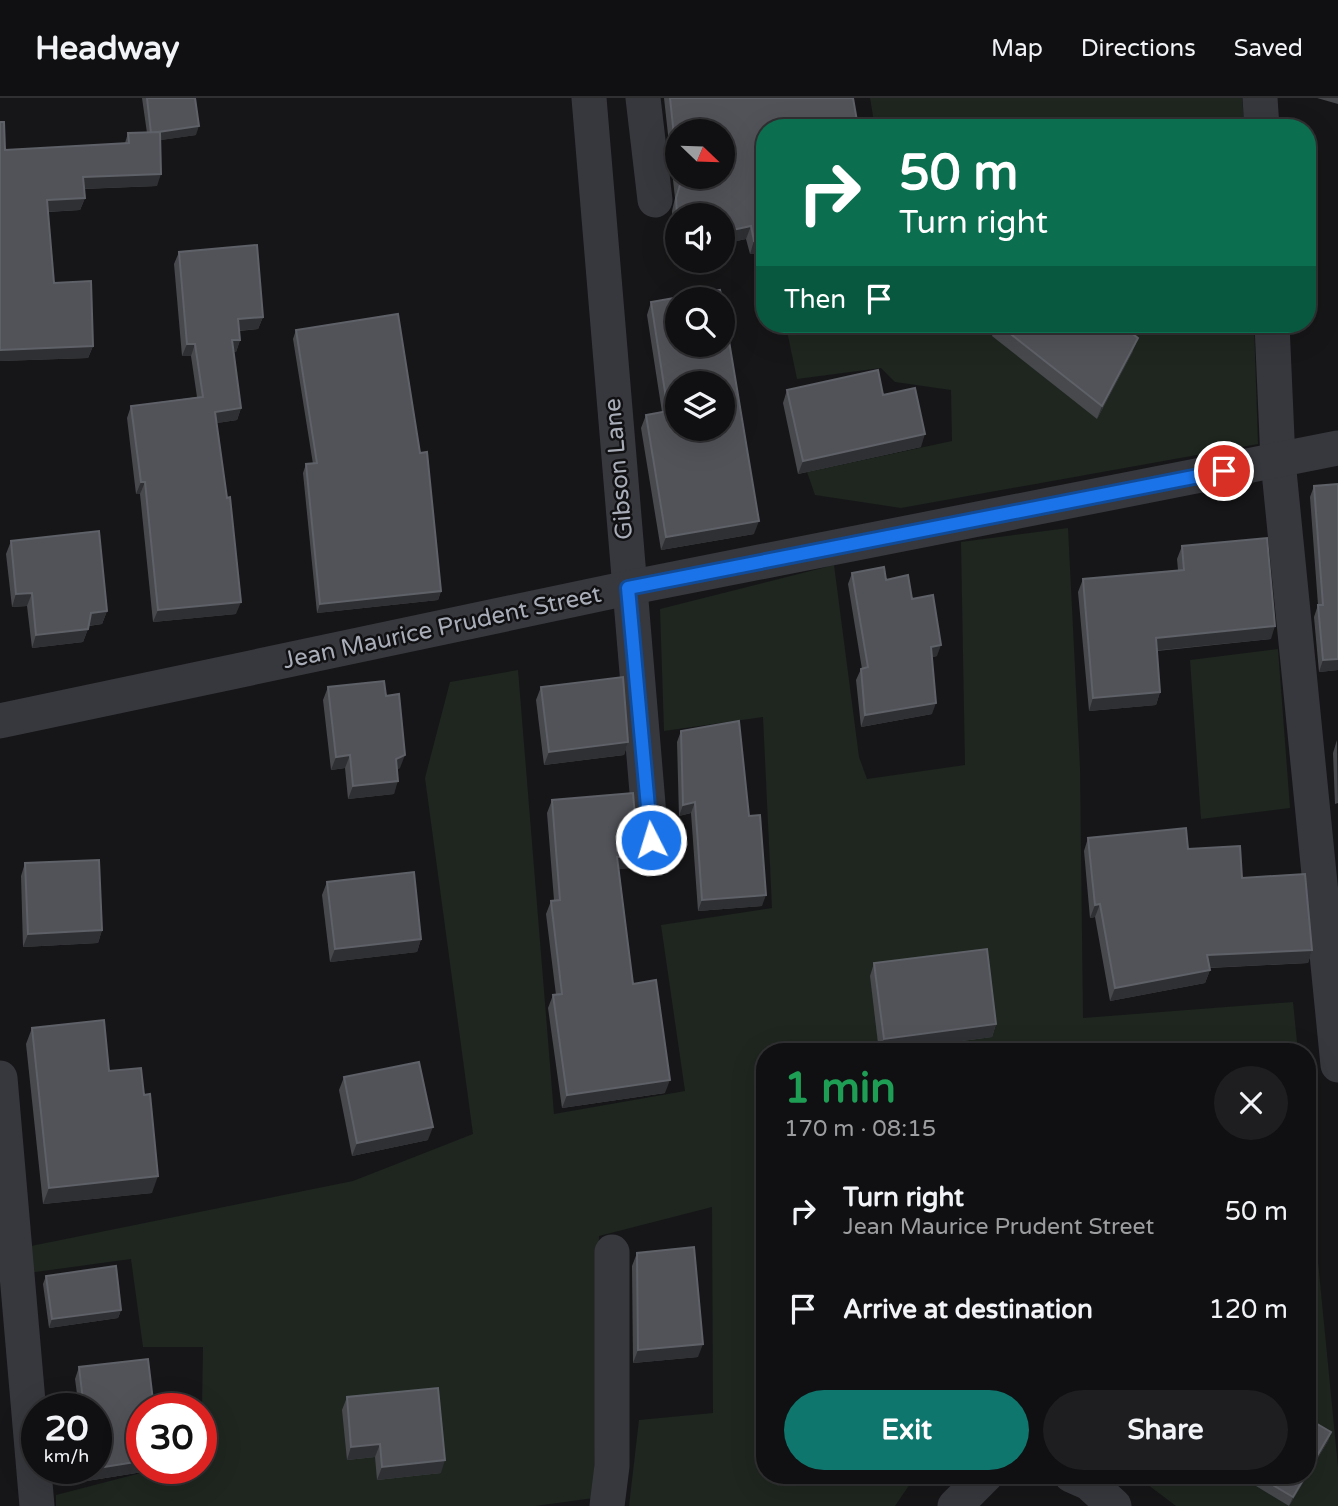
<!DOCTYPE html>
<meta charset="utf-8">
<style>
:root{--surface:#101012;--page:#1e1e20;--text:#f1f3f6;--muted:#9c9d9f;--line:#303032;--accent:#0f766e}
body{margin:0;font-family:"Varela Round",sans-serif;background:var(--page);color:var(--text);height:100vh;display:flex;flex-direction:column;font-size:26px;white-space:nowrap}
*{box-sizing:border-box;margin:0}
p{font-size:23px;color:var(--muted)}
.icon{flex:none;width:38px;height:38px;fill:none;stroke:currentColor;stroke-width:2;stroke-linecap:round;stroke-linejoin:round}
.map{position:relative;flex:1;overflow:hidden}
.panel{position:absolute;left:756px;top:945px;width:560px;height:441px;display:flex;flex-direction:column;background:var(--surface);border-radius:28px;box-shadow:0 7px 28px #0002,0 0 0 2px var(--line)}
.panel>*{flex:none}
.hud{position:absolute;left:756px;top:21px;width:560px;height:214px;border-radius:28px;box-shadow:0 7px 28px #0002,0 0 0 2px var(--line);background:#0b6e4f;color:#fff;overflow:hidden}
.needle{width:46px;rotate:113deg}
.fabs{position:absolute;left:665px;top:21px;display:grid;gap:14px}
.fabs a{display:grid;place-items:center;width:70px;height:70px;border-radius:50%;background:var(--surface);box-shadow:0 7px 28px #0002,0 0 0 2px var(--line);font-size:35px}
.speed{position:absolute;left:21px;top:1295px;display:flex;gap:14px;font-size:35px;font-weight:700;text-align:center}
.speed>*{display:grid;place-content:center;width:91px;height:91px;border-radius:50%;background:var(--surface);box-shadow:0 7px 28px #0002,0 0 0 2px var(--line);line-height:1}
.speed small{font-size:18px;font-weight:400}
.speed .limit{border:10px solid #d22;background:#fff;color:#111}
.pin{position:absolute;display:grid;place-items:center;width:60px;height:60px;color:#fff;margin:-30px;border:4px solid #fff;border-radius:50%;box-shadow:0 2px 7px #0007}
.me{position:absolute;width:77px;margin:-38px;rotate:355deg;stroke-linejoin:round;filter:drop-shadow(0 0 5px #0008)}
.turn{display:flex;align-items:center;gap:24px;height:147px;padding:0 28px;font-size:32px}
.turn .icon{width:91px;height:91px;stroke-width:2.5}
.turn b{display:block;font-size:49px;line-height:60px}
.then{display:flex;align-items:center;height:66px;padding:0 28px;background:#0003;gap:14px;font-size:26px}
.round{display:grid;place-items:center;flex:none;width:74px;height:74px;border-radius:37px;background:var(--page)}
.headline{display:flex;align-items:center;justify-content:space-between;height:119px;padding:0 28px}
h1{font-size:42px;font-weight:800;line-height:52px;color:#1e9e55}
.button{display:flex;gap:14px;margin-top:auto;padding:14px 28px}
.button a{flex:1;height:80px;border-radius:42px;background:var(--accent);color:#fff;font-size:28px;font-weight:800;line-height:80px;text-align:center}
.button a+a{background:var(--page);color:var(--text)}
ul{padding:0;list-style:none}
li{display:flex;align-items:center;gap:21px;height:98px;padding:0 28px}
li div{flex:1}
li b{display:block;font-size:26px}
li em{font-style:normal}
header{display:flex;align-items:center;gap:42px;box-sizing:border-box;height:98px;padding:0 35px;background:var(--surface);border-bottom:2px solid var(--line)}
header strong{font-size:33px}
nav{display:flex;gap:38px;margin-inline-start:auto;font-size:24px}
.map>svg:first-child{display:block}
.green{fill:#1e261f}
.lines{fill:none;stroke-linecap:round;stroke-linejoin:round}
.minor{stroke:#37383d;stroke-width:35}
.wall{fill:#47494d;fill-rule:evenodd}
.shaded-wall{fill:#2f3033}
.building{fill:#525359;stroke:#5f6168;stroke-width:2;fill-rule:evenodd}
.route-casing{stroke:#114b97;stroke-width:18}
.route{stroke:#1a73e8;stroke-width:12}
.labels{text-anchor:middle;stroke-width:5;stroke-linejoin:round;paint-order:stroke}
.street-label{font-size:24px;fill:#a8adb8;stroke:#111113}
</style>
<header>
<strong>Headway</strong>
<nav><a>Map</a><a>Directions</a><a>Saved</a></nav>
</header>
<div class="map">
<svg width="1338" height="1408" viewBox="0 0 1338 1408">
<rect width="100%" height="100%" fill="#161618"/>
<g class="green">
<path d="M870,0H1242L1245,30H875Z"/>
<path d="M776,226H1254L1258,346L901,410L815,397L807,374L952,343L951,292L895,284L881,270L797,281L786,228Z"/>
<path d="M1068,430L1080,670L1083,920L1293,904L1298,954H765V1377H916L895,1408H629L639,1322L713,1315L712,1109L599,1138L594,1400L535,1408H56V1397L160,1370H201L203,1249H143L131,1161L28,1175L31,1148L353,1083L473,1036L425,680L450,584L518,572L554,1016L685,993L661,827L772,810L763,619L664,633L660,511L834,467L859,659L867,681L965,667L961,444Z"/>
<path d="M1278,551L1290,710L1201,721L1190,562Z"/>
<path d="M1307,1051L1338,1369V1408H1176L1135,1377H1307Z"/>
</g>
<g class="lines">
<g class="minor">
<path d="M589,0L651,742"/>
<path d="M643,0L655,102"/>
<path d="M1260,0L1262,30"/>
<path d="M1272,226L1278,363L1338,967"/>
<path d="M0,623L628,490L1338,350"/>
<path d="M0,980L37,1408"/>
<path d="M1071,1377L1089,1385L1114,1408"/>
<path d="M607,1408L612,1368V1154"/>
<path d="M955,1408L986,1377"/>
</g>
</g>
<g class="wall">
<path d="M142,0H195L196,37L160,42L157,88L84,91L85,100L80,112L48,114L54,185L93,248L88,260L0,263V24L5,52L125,45L128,35H147Z"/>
<path d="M664,0H853L857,23L855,30H765V156H750L746,141L723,146V117H677V160L675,161L672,113L675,100ZM677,33L723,79H677Z"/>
<path d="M1317,0H1338V6Z"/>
<path d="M179,154L263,219L258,231L239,233L240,242L236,254H234L241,310L237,322L217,325L236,516L153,524L140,396H136L127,320L131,308L197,299L191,258H182L174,166Z"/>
<path d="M651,204L754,436L661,452L641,330L646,317L662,314L647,217Z"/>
<path d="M996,226H1120L1133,253L1097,321L992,238Z"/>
<path d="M296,232L441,493L438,502L317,515L303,375L306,366H313L293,241Z"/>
<path d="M787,292L883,297L921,349L798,376L783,305Z"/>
<path d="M1314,388L1338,572L1319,574L1314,519L1318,507L1310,399Z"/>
<path d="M11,443L107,513L102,526L89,528L83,544L32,550L27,508L12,509L6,456Z"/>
<path d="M1182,448L1271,541L1157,553L1160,594L1156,607L1089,613L1078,494L1083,481L1178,472L1177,461Z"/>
<path d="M852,475L886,482L912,501L937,558L932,559V616L861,629L856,582L861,571H862L848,486Z"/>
<path d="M328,589L386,598L400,670L397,671L394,696L348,701L345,670L331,672L323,602Z"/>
<path d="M541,589L628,644L624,657L544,667L536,602Z"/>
<path d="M681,633L749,718L762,808L698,813L691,715L679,718L677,644Z"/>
<path d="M1337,642L1338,705L1335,706L1333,655Z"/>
<path d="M552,702L636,731L644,756L640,769L619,771L633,886L665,995L562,1010L548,910L553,897H556L546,816L551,803L554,802L547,715Z"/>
<path d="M1088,740L1188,751L1242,780L1312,852L1308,865L1210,870V872L1205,885L1110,903L1095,819L1090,820L1084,753Z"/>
<path d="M25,765L102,832L98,845L23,849L21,778Z"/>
<path d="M327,784L421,841L417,854L330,864L322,797Z"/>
<path d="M874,865L996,926L992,939L879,954L870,878Z"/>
<path d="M32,930L109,973L152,1095L43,1106L26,946Z"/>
<path d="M344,979L428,1042L352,1058L339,992Z"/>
<path d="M637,1155L698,1259L633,1265L632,1168Z"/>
<path d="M46,1178L121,1212L118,1220L49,1230L43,1186Z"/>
<path d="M79,1269L142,1370H156L155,1372L62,1387L59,1370H96V1311H79L75,1281Z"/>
<path d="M347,1299L441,1375L377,1382L375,1359L347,1362L342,1312Z"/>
<path d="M1331,1334L1328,1343L1289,1408L1238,1377H1307Z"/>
</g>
<g class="shaded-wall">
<path d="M857,23L855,30H842L844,25Z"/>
<path d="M199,28L196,37L148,44L151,35Z"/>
<path d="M161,76L157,88L79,91L83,79Z"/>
<path d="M85,100L80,112L43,114L47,102Z"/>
<path d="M751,128L746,141L723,146V134Z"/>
<path d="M754,143H765V156H750Z"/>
<path d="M263,219L258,231L234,233L238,221Z"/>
<path d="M1138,240L1133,253L1097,321L1102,308Z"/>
<path d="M232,242H240L236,254H228Z"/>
<path d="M187,246H195L191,258H182Z"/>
<path d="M93,248L88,260L0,263V252Z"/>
<path d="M241,310L237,322L211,326L215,314Z"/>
<path d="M925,336L921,349L798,376L803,363Z"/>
<path d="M141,384H145L140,396H136Z"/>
<path d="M759,423L754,436L661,452L666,439Z"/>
<path d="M441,493L438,502L317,515L320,506Z"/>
<path d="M32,495L27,508L12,509L16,496Z"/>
<path d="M241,504L236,516L153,524L158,512Z"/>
<path d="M107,513L102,526L87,528L91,515Z"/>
<path d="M1275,528L1271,541L1151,553L1156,540Z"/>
<path d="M88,531L83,544L32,550L36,537Z"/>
<path d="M941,547L937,558L927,560L931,549Z"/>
<path d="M1338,561V572L1319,574L1323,562Z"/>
<path d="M1160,594L1156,607L1089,613L1093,600Z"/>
<path d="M936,605L932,616L861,629L865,617Z"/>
<path d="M628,644L624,657L544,667L549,654Z"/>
<path d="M350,657L345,670L331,672L336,659Z"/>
<path d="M405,657L400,670L391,674L396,661Z"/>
<path d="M398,683L394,696L348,701L353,688Z"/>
<path d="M695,704L691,715L679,718L683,707Z"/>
<path d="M644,756L640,769L612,772L617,759Z"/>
<path d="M766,797L762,808L698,813L702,802Z"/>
<path d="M1100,806L1095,819L1090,820L1095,807Z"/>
<path d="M102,832L98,845L23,849L28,836Z"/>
<path d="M421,841L417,854L330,864L335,851Z"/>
<path d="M1312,852L1308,865L1203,870L1207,857Z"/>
<path d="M1210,872L1205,885L1110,903L1115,890Z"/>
<path d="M996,926L992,939L879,954L884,941Z"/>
<path d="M670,982L665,995L562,1010L567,997Z"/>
<path d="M433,1029L428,1042L352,1058L357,1045Z"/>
<path d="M158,1078L152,1095L43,1106L49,1090Z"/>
<path d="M1314,1120L1311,1129L1307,1133V1127Z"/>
<path d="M121,1212L118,1220L49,1230L52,1221Z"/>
<path d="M703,1246L698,1259L633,1265L638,1252Z"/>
<path d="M1331,1334L1328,1343L1289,1408L1293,1399L1306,1377H1307V1375Z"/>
<path d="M380,1346L375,1359L347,1362L351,1349Z"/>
<path d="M445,1362L441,1375L377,1382L382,1369Z"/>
<path d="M142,1363V1370H156L155,1372L62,1387L66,1375Z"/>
</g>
<g class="building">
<path d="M147,0H195L199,28L151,35Z"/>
<path d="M670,0H853L857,23L844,25L845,30H765V143H754L751,128L723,134V117H677L676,100L680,87L679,79H723V33H677V66Z"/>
<path d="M0,24H4L5,52L129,45L128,35L160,34L161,76L83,79L85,100L47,102L54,185L91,183L93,248L0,252Z"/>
<path d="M257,147L263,219L238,221L240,242H232L241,310L215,314L227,400L230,399L241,504L158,512L145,384H141L131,308L203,299L195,246H187L179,154Z"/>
<path d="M720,192L722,201H677V247H723V207L759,423L666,439L646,317L668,313L651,204ZM677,285H723V331H677Z"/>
<path d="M398,216L420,355L427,354L441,493L320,506L306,366L317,365L296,232Z"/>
<path d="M998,226H1120L1138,240L1102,308Z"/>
<path d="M878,272L883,297L915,290L925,336L803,363L787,292Z"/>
<path d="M1338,386V561L1323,562L1318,507H1323L1314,388Z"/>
<path d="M99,433L107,513L91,515L88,531L36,537L32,495L16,496L11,443Z"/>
<path d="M1267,440L1275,528L1156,540L1160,594L1093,600L1083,481L1184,472L1182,448Z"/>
<path d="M884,469L886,482L908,477L912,501L933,497L941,547L931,549L936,605L865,617L861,571L868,569L852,475Z"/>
<path d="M623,579L628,644L549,654L541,589Z"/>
<path d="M384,583L386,598L399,596L405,657L396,661L398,683L353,688L350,657L336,659L328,589Z"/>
<path d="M739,623L749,718L760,717L766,797L702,802L695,704L683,707L681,633Z"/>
<path d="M633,695L636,731L643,744L644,756L617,759L633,886L656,882L670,982L567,997L553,897L562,896L551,803L560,802L552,702Z"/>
<path d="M1186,730L1188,751L1240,748L1242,780L1305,776L1312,852L1207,857L1210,872L1115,890L1100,806L1095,807L1088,740Z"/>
<path d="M99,762L102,832L28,836L25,765Z"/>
<path d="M414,774L421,841L335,851L327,784Z"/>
<path d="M987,851L996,926L884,941L874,865Z"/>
<path d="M104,922L109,973L141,970L144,997L150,996L158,1078L49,1090L32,930Z"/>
<path d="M419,964L433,1029L357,1045L344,979Z"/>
<path d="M1307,1113L1314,1120L1307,1127Z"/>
<path d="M694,1149L703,1246L638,1252L637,1155Z"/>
<path d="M116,1168L121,1212L52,1221L46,1178Z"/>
<path d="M148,1261L154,1311H142V1363L66,1375L65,1370H96V1311H84L79,1269Z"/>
<path d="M438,1290L445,1362L382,1369L380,1346L351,1349L347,1299Z"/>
<path d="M1307,1320L1331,1334L1307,1375Z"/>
<path d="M1256,1377H1306L1293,1399Z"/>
</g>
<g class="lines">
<g class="route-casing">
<path id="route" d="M651,742L628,490L1224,373"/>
</g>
<use href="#route" class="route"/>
</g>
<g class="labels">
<g class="street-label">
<text transform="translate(618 371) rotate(-95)" y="8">Gibson Lane</text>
<text transform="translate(442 529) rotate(-12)" y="8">Jean Maurice Prudent Street</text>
</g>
</g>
</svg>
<div class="fabs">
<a><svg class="needle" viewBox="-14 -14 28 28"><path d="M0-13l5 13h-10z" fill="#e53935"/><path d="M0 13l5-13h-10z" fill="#9c9d9f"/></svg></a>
<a><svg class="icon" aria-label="sound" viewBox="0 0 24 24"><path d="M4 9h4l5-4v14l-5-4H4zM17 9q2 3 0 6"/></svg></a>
<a><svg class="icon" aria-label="search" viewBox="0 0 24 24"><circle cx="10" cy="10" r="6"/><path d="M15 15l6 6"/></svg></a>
<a><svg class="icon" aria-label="layers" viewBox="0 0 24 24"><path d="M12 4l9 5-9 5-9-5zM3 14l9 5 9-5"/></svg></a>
</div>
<div class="speed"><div>20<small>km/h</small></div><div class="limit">30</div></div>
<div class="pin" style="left:1224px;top:373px;background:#d93025"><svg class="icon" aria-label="arrive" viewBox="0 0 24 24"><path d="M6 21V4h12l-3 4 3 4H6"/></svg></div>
<svg class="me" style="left:651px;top:742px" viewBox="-20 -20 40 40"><circle r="17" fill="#1a73e8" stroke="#fff" stroke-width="3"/><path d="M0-11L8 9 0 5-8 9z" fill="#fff"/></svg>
<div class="hud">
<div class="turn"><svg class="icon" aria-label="right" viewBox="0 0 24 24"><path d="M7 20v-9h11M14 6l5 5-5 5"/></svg><div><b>50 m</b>Turn right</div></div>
<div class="then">Then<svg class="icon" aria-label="arrive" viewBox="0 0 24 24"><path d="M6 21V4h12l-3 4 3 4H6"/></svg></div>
</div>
<section class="panel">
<div class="headline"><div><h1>1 min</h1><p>170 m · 08:15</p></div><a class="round"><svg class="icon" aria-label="close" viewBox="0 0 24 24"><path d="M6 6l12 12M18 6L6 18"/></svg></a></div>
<ul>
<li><svg class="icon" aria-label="right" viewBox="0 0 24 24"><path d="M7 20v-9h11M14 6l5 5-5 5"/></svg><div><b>Turn right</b><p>Jean Maurice Prudent Street</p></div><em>50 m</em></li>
<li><svg class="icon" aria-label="arrive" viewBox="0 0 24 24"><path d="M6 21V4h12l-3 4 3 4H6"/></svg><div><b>Arrive at destination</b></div><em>120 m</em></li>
</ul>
<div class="button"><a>Exit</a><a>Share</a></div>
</section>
</div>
